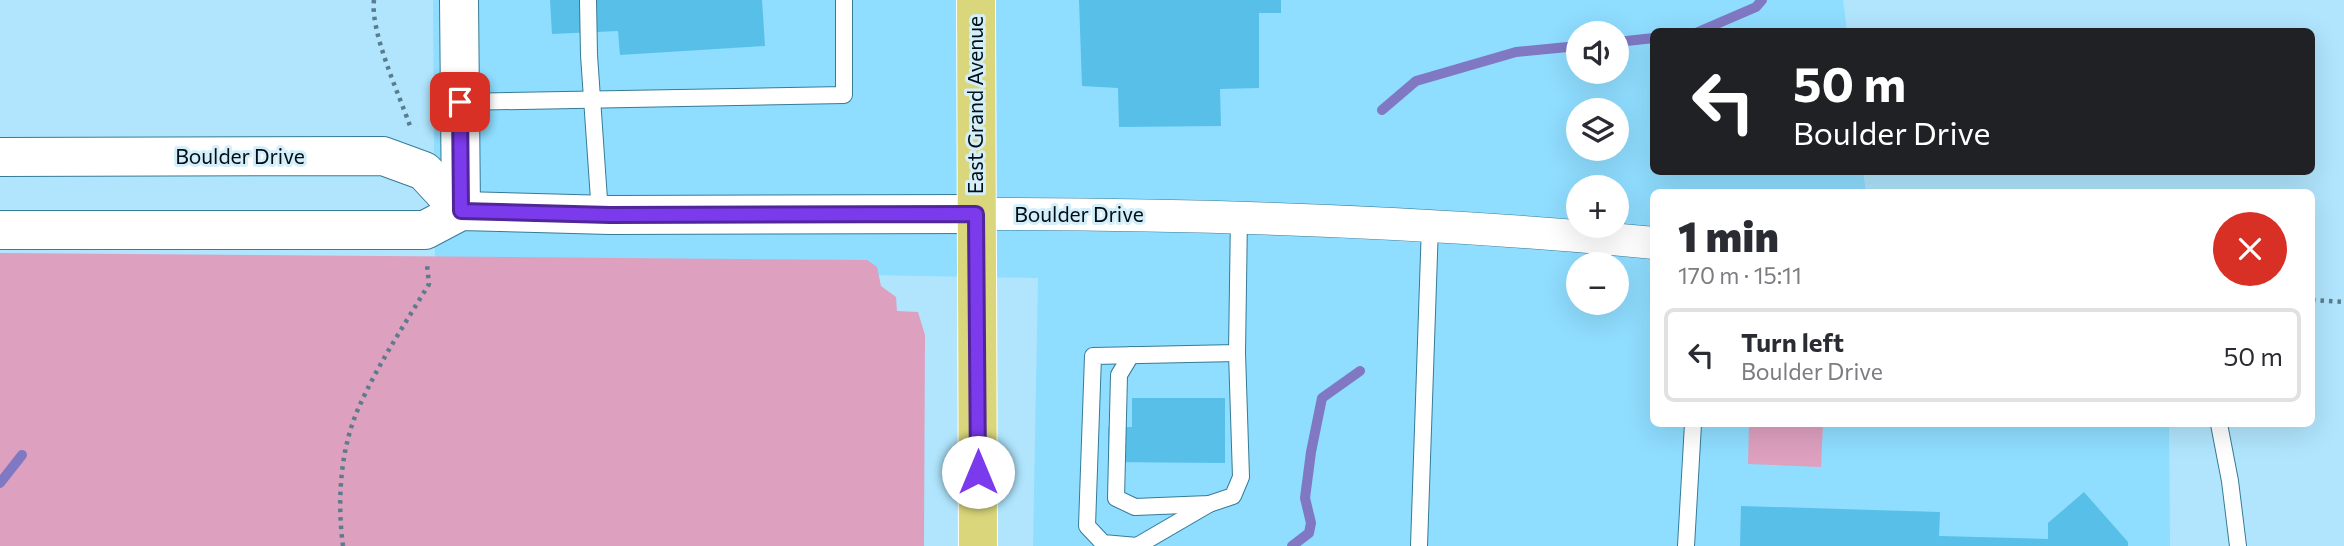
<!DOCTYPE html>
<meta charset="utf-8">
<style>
:root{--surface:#fff;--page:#f7f7f7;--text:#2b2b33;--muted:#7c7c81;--line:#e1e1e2}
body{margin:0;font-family:Commissioner,sans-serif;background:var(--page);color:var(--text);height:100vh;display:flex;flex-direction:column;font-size:26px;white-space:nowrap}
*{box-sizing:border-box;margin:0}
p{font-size:23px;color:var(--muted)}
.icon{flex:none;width:38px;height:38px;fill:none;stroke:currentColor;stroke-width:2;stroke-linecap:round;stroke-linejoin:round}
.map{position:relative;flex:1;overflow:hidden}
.side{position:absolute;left:1650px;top:189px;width:665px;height:238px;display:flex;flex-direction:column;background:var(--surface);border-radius:10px;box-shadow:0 7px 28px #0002}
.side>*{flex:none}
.top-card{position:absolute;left:1650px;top:28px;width:665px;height:147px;border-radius:10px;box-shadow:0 7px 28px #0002;background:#202124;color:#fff;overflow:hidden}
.fabs{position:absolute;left:1566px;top:21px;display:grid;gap:14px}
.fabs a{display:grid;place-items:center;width:63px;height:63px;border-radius:50%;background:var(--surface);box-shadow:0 7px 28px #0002;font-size:35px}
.pin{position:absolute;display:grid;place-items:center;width:60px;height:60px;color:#fff;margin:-30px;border-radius:14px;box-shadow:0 4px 10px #0006}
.me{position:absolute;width:77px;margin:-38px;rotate:0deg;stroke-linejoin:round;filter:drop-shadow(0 0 5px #0008)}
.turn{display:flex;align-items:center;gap:24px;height:147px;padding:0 28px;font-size:32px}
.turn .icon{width:91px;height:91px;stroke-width:2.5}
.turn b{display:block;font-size:49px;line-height:60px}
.round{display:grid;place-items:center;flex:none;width:74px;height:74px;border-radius:37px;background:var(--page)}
.head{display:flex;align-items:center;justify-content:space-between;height:119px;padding:0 28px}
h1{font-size:42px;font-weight:800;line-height:52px}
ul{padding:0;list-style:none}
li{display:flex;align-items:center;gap:21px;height:94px;margin:0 14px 10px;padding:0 14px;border:4px solid var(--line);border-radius:10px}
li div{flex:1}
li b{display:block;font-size:26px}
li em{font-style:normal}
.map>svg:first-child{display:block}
.built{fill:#8fddff;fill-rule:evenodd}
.green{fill:#dda0bf}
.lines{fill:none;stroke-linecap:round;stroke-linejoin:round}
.stream{stroke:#8078c3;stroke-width:10}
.building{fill:#58bfe8}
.service-casing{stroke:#377b96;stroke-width:18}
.minor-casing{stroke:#377b96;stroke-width:33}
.tertiary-casing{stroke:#377b96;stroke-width:40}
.primary-casing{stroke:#fff;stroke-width:40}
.path{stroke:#5a7c8d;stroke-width:4.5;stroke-dasharray:3.5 5;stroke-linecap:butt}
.service{stroke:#fff;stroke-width:16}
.minor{stroke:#fff;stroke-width:32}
.tertiary{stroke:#fff;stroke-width:38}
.primary{stroke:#d9d67b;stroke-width:38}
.route-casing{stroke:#51269a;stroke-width:18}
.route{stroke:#7c3aed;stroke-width:12}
.labels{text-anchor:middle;stroke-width:6;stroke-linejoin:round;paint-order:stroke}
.street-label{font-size:21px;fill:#000f17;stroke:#d4eefa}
</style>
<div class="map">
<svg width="2344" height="546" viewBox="0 0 2344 546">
<rect width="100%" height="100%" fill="#b0e5fd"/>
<path class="built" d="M433,0H1843L1847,31L1654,32V172H1863L1866,192H1654V424H2169L2170,546H1033L1038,278L435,267ZM1578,33H1617V72H1578ZM1578,110H1617V149H1578ZM1578,187H1617V226H1578ZM1578,264H1617V303H1578Z"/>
<g class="green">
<path d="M0,253L867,260L877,267L881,286L896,297L897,311L918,312L925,335L924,546H0Z"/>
<path d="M1749,424H1823L1821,467L1748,464Z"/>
</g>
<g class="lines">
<g class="stream">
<path d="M1698,32L1756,7L1762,0"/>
<path d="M1617,42L1654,38"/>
<path d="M1382,110L1416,81L1516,52L1578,46"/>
<path d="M0,483L22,455"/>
<path d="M1292,546L1309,533L1311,523L1305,498L1311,452L1322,398L1360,371"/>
</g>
</g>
<g class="building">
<path d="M550,0H762L765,46L620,55L618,31L552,34Z"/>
<path d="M1079,0H1281V13H1259V88L1220,89L1221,126L1119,127L1118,88L1082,86Z"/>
<path d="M1132,398H1225V463L1108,462V427H1132Z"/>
<path d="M2084,492L2128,542V546H1740L1741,506L1940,512L1939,536L2048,539V523Z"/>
</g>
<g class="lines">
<g class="service-casing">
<g id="service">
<path d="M588,0L589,55L600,214"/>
<path d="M460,102L844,95V0"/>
<path d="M1131,355L1119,375L1116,498L1135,507L1209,504L1233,496L1241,477L1237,353"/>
<path d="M2219,424L2230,481L2238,546"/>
<path d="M1209,504L1137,546L1103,543L1087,526L1093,356L1237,353L1239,216"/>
<path d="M1419,546L1430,225"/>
<path d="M1686,546L1693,424"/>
</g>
</g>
<g class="minor-casing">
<path id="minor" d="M976,214C1203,214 1428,221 1654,243"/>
</g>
<g class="tertiary-casing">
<g id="tertiary">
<path d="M459,0L461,211"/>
<path d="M0,157L383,156L424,171L461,211"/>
<path d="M0,230H425L461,211L610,215L976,214"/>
</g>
</g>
<g class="primary-casing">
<path id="primary" d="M976,0L978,546"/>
</g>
<g class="path">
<path d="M374,0C370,32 399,94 410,126"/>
<path d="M2312,300L2344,302"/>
<path d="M343,546C337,501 340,449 359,407C378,364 405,324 429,284L427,265"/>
</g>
<use href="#service" class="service"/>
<use href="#minor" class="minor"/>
<use href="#tertiary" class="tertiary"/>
<use href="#primary" class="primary"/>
</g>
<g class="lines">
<g class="route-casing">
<path id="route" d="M460,102L461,211L610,215L976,214L978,472"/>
</g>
<use href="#route" class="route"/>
</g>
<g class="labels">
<g class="street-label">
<text transform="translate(976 105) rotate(-90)" y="7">East Grand Avenue</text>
<text x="240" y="164">Boulder Drive</text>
<text x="1079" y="222">Boulder Drive</text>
</g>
</g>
</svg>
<div class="fabs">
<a><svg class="icon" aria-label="sound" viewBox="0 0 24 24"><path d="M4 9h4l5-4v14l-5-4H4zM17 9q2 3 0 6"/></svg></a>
<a><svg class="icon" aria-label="layers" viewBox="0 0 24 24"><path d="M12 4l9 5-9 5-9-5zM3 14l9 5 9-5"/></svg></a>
<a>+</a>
<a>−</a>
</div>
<div class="pin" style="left:460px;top:102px;background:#d93025"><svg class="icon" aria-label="arrive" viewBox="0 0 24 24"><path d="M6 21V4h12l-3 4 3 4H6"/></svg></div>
<svg class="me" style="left:978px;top:472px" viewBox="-20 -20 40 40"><circle r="19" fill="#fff"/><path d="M0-13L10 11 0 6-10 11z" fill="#7c3aed"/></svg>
<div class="top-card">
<div class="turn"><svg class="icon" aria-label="left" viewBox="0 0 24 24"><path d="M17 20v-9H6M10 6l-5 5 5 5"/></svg><div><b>50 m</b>Boulder Drive</div></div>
</div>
<section class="side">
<div class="head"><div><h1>1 min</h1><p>170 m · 15:11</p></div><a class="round" style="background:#d93025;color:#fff"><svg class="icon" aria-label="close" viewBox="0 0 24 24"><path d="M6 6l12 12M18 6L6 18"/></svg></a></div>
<ul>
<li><svg class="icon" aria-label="left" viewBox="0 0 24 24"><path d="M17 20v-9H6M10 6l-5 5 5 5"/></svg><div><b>Turn left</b><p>Boulder Drive</p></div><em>50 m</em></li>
</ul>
</section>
</div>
